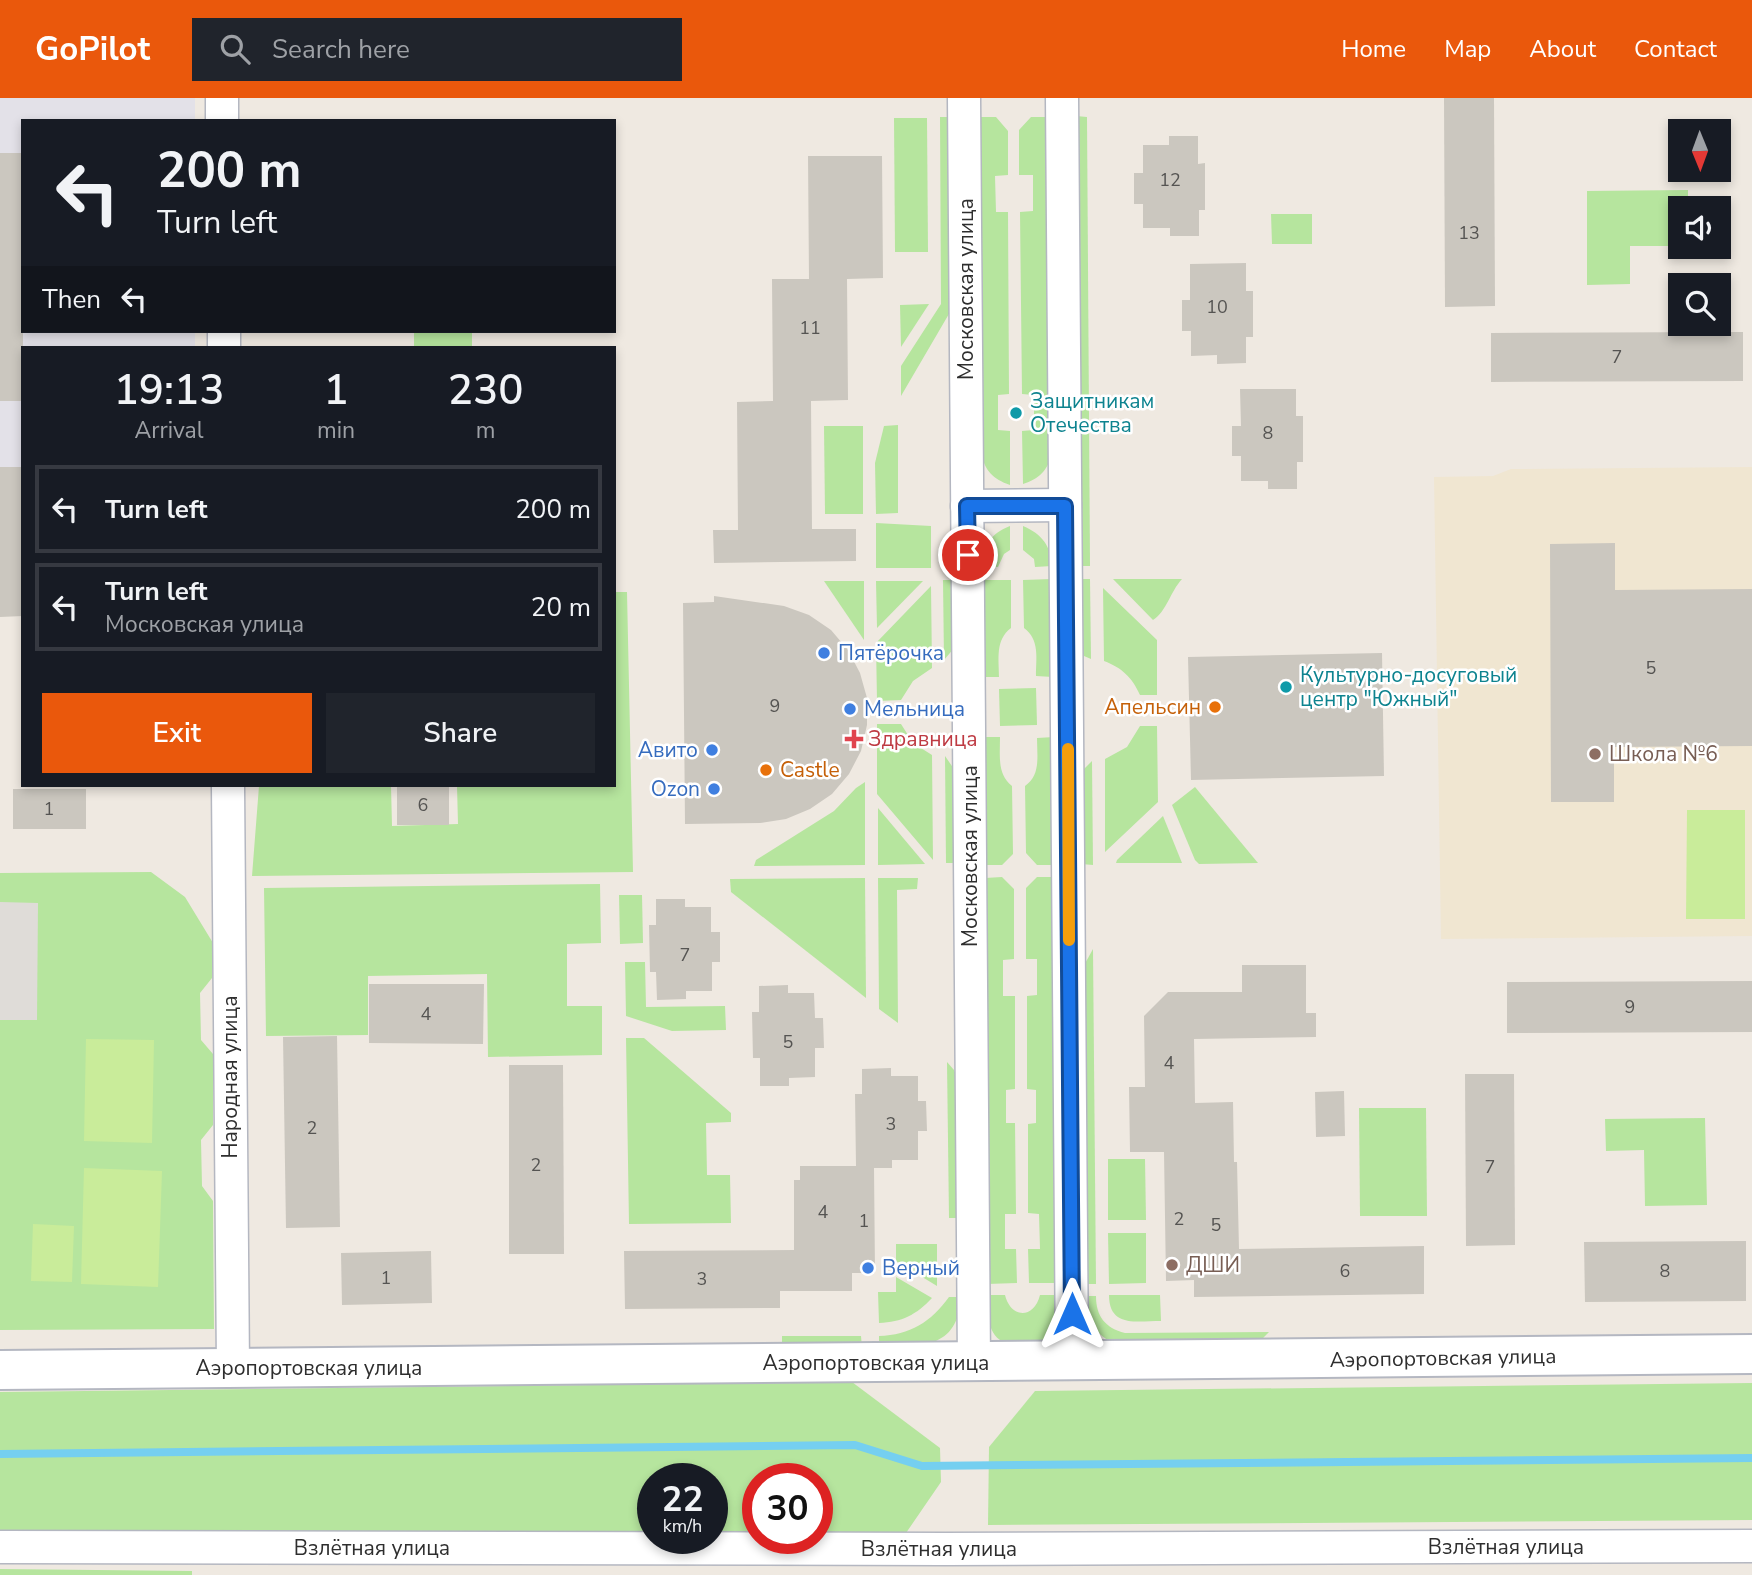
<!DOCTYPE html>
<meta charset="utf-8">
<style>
:root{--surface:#171b24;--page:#20242c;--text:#f1f3f6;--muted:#9ea1a6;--line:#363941;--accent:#ea580c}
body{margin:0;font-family:"Nunito Sans",sans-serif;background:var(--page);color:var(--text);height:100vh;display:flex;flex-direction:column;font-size:26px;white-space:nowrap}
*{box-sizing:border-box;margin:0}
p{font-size:23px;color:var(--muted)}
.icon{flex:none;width:38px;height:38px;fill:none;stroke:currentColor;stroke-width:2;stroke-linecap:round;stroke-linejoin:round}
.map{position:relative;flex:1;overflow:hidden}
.details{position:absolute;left:21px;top:248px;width:595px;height:441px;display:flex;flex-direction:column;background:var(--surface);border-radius:0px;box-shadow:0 4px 10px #0003}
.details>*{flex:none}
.guide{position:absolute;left:21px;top:21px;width:595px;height:214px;border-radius:0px;box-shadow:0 4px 10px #0003;background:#171b24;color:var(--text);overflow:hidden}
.needle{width:46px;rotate:179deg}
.tools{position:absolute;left:1668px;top:21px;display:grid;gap:14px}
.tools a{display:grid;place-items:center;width:63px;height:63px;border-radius:0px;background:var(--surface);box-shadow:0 4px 10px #0003;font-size:35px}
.speed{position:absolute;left:637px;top:1365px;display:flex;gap:14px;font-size:35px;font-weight:700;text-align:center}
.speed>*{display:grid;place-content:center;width:91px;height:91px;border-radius:50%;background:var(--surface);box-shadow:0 4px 10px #0003;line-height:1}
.speed small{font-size:18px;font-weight:400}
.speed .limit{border:10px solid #d22;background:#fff;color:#111}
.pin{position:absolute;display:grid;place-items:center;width:60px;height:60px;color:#fff;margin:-30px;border:4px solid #fff;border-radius:50%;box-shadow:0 2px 7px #0007}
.me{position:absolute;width:77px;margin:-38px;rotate:0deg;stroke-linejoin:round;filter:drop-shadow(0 0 5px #0008)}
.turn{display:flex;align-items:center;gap:24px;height:147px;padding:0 21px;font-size:32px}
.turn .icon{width:91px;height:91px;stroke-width:2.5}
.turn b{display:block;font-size:49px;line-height:60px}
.then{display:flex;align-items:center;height:66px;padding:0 21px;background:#0003;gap:14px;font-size:26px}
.eta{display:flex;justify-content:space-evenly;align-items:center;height:119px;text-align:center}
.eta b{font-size:42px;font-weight:600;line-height:49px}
.primary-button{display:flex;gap:14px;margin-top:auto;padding:14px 21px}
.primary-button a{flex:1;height:80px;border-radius:0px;background:var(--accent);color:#fff;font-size:28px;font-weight:600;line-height:80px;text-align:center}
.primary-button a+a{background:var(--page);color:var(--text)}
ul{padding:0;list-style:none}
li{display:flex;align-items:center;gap:21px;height:88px;margin:0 14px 10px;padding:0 7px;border:4px solid var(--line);border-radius:0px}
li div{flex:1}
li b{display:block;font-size:26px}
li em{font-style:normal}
header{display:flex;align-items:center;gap:42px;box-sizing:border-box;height:98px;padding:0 35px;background:var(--accent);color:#fff}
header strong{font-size:33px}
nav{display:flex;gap:38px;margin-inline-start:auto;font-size:24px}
.search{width:490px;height:63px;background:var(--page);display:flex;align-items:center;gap:18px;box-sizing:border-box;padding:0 24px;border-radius:0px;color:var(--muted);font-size:26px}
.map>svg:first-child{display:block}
.industrial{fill:#e3e1e8}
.education{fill:#f0e6d1}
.green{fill:#b6e59e}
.pitch{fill:#c9ec9a}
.plaza{fill:#dfdcd8}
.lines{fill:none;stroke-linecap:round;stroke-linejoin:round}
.stream{stroke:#75cff0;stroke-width:8}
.building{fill:#cbc7bf}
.minor-casing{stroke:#b4b7c1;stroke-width:35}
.tertiary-casing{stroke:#b4b7c1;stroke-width:42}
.minor{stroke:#fff;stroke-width:32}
.tertiary{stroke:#fff;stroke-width:38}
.route-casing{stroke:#114b97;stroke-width:18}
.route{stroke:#1a73e8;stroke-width:12}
.slow{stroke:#f59e0b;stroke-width:12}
.culture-dot{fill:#0f9aa8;stroke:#fff;stroke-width:2.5}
.shop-dot{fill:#3f7fe0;stroke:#fff;stroke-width:2.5}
.food-dot{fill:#e8710a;stroke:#fff;stroke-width:2.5}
.health-dot{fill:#e0444e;stroke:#fff;stroke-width:2.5}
.education-dot{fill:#8d6e63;stroke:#fff;stroke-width:2.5}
.labels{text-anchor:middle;stroke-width:5;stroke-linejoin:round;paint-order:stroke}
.number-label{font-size:18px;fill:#555452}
.street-label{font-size:21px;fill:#2e2e2e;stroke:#fff}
.culture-label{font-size:21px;fill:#0d838f;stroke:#fff;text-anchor:start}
.shop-label{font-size:21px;fill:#366cbe;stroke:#fff;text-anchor:start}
.food-label{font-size:21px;fill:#c56008;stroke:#fff;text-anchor:end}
.health-label{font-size:21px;fill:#be3a42;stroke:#fff;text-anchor:start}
.education-label{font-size:21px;fill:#785e54;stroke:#fff;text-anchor:start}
</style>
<header>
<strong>GoPilot</strong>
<div class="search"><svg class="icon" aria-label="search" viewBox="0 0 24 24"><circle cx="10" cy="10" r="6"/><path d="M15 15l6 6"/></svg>Search here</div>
<nav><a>Home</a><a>Map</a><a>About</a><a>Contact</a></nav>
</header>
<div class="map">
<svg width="1752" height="1477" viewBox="0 0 1752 1477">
<rect width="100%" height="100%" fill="#efe9e1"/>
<path class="industrial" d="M0,0H195V23H23V233H195V250H23V493H0Z"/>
<path class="education" d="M1752,369V838L1441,841L1434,379L1493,378L1511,371Z"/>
<g class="green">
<path d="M1076,18L1087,19L1090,468H1079Z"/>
<path d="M940,19H951L953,209L901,298V268L941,206Z"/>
<path d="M978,19H996L1008,33V77L995,78L996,114H1008L1009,296L998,297V332L1010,333V387C993,381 985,373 981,355Z"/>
<path d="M1031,19H1050L1052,356C1047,373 1039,381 1023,386L1022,333L1034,332V297L1022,296L1020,114L1033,113V77H1019V32Z"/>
<path d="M894,20H927L928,154H895Z"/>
<path d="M1688,92V110H1680V148H1630V186L1587,187V93Z"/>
<path d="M1271,116H1312V146H1272Z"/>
<path d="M929,206L901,249L900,207Z"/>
<rect x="414" y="233" width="58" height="17"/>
<path d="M898,327V415L876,416L875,365L884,328Z"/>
<path d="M824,328H863V416H825Z"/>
<path d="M876,425L931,428V470H876Z"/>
<path d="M1010,428V452L1004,456L998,469H982C982,449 991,435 1010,428Z"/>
<path d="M1023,428C1042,436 1051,448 1052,468L1035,469L1034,461L1023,452Z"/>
<path d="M1052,481L1053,579L1036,578C1036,560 1040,542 1024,530L1023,482Z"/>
<path d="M1079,481H1090L1091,561L1084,558L1080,548Z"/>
<path d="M1113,481H1182C1170,494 1167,513 1153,522Z"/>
<path d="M943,482H955V549L944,562Z"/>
<path d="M982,482H1011V530C995,542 999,561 999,579H983Z"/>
<path d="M824,483H864V542Z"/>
<path d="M876,483H923L877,530Z"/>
<path d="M931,488L932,570L913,583L901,602L877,603L876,545Z"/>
<path d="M1103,490L1157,542V597H1140C1132,579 1122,570 1104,563Z"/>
<path d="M614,494H627L633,774L252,778L259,688H391L392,728L458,726L457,688H614Z"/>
<path d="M1036,590L1037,627L1000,628L999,591Z"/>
<path d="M877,626H901L913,645L932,657L933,762L877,696Z"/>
<path d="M1140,628H1157L1158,704L1105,754V661L1127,649Z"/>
<path d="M984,639H1000C1000,658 997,676 1012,688L1013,756L1002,767H985Z"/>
<path d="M1054,639L1055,767H1037L1026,755L1025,688C1041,677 1037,658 1037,640Z"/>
<path d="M945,658L956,674L957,765H946Z"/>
<path d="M1092,663L1093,767L1081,766V674Z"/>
<path d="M865,684V767L754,768L756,762L834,713L856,690Z"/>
<path d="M1195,689L1258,765L1199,766L1195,762L1172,707Z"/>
<path d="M878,710L925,766L878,767Z"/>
<path d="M1163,718L1182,765H1116L1117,762Z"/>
<path d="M151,774L185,799L213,845L212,880L200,895L201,942L213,956V1027L201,1042L202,1088L213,1103L214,1231L0,1232V775Z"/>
<path d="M1002,779L1014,791V861L1003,862V898H1015V991L1006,992V1025H1015L1016,1116H1005V1151H1016L1017,1185L987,1186L985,780Z"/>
<path d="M1037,779H1055L1058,1185H1029L1028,1151H1040L1039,1116L1028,1115V1026L1036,1025V992L1027,991V898L1037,897V861H1026V790Z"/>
<path d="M865,780L866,900L731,794L730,781Z"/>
<path d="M878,780H918L917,791L897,792L898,925L879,911Z"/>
<path d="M600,786L601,845L567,846V908H602V957L488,959L487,876L368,878V937L266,938L264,790Z"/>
<path d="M619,797H642L643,845L620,846Z"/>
<path d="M1093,851L1096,1186H1085L1082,871Z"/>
<path d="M625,864H645L646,909L725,908L726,932L672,933L626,918Z"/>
<path d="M626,940H644L731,1015V1024L706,1025L707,1077H730L731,1125L629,1126Z"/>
<path d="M947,964L954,972L959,984L960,1120H949Z"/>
<path d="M1359,1010H1426L1427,1118H1360Z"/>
<path d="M1705,1020L1707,1107L1645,1108L1644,1052L1606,1053L1605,1021Z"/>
<path d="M1108,1061H1145L1146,1122H1108Z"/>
<path d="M1108,1135H1146V1185L1109,1186Z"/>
<path d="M896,1146H937V1188L896,1163Z"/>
<path d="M896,1179L932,1200C916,1217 902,1224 879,1225L878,1194H896Z"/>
<path d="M987,1197H1005C1011,1221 1034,1221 1040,1197H1058C1058,1213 1059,1239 1040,1245C1035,1247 1028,1245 1023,1245C1019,1245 1011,1247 1006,1245C987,1239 987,1213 987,1197Z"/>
<path d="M1109,1197H1160L1161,1223C1137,1223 1109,1230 1109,1197Z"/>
<path d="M1085,1198H1096C1096,1218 1105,1230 1125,1235L1269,1234L1257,1246L1113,1245C1092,1234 1088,1221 1085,1198Z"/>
<path d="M949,1199H961C958,1252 920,1248 879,1250V1238C910,1237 931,1224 949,1199Z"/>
<path d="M782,1238H861L862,1250H782Z"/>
<path d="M852,1284L940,1350L941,1384L906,1435H817V1381H758V1434H712V1381H653V1434L0,1432V1294Z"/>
<path d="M1752,1285V1422L988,1427L989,1349L1035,1293Z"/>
<path d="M0,1471L192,1473V1477H0Z"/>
</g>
<g class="pitch">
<path d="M1687,712H1745V821H1686Z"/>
<path d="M86,941L154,942L152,1045L84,1043Z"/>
<path d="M84,1070L162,1073L158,1189L81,1186Z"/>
<path d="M33,1126L74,1128L72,1184L31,1183Z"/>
</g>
<path class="plaza" d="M0,804L38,805L37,922H0Z"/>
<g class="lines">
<path class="stream" d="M0,1356L855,1347L922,1368L1752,1360"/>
</g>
<g class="building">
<path d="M1444,0H1494L1495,208L1445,209Z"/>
<path d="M1169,38H1198V66L1205,65V112H1199V138H1170V130H1143V106H1134V75H1143V47H1169Z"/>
<rect x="0" y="55" width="23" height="248"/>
<path d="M808,58H882L883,180L847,181L848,302L811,303L812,431H856V463L714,465L713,432H738L737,304L773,303L772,181H809Z"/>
<path d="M1246,165V193H1253V239H1246V265L1217,266V257L1191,258V233H1182V202H1190V166Z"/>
<path d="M1743,234V283L1491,284V235Z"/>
<path d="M1240,291H1296V318H1303V364H1297V391H1268V383H1241V358H1232V328H1241Z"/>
<path d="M0,369H23V518L0,519Z"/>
<path d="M1615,445V492L1752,491V648L1614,649V704H1551L1550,446Z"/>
<path d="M714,498L784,508L809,517L831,532L848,552L860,575L867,600V627L861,653L849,676L832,696L810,711L786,721L760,725L685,726L683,505L714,504Z"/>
<path d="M1382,555L1384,678L1191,682L1188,559Z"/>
<rect x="397" y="688" width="52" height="39"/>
<rect x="13" y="691" width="73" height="40"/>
<path d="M656,801H685V809H711V834H720V864H712V893H686V901L657,902L656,874H650L649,827H656Z"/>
<path d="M1242,867H1306V915H1316V939L1194,941L1195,1005L1233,1004L1234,1064H1237L1239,1151L1424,1148V1196L1194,1199V1182L1166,1183L1164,1054H1130L1129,989H1145L1144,918L1168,894H1242Z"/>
<path d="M1752,883V934L1507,935V884Z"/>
<path d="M369,886H484L483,946L369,945Z"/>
<path d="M788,887V895H814L815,920H823L824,950H815V979L789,980V988H760V960H753L752,914H759V888Z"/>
<path d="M337,938L340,1129L286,1130L283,939Z"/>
<path d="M509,967H563L564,1156H509Z"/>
<path d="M891,970V978H918V1003H926L927,1033H918V1062H892V1070H874L875,1175H852V1193H780V1210L625,1211L624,1153L794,1152V1082H800V1068H856L855,996H862V971Z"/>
<path d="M1465,976H1514L1515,1147L1466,1148Z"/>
<path d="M1344,993L1345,1038L1316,1039L1315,994Z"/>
<path d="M1746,1143V1203L1585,1204L1584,1144Z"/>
<path d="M431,1153L432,1205L342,1207L341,1155Z"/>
</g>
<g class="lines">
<g class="minor-casing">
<g id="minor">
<path d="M222,0V23"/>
<path d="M964,0L974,1265"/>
<path d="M1062,0L1072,1264"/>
<path d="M224,233V250"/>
<path d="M967,408L1065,407"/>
<path d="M228,688L233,1270"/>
<path d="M0,1449L945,1451L1752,1448"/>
</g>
</g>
<g class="tertiary-casing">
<path id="tertiary" d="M0,1272L1752,1256"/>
</g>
<use href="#minor" class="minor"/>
<use href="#tertiary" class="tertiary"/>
</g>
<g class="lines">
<g class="route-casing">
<path id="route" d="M968,457L967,408H1065L1072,1216"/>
</g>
<use href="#route" class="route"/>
<path class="slow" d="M1068,651L1069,842"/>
</g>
<g class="culture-dot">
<circle cx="1016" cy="315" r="7"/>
<circle cx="1286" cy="589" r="7"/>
</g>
<g class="shop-dot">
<circle cx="824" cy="555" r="7"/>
<circle cx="850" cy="611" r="7"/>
<circle cx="712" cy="652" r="7"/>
<circle cx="714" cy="691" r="7"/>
<circle cx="868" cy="1170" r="7"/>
</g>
<g class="food-dot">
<circle cx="1215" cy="609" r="7"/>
<circle cx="766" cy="672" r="7"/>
</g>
<path class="health-dot" d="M850.5 630.5h7v7h7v7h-7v7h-7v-7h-7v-7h7z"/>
<g class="education-dot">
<circle cx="1595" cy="656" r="7"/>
<circle cx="1172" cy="1167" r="7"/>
</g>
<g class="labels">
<g class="number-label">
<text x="1170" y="88">12</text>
<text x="1469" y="141">13</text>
<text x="1217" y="215">10</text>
<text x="810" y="236">11</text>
<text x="1617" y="265">7</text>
<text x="1268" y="341">8</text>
<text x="1651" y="576">5</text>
<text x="775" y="614">9</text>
<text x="423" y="713">6</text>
<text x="49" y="717">1</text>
<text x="685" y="863">7</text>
<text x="1630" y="915">9</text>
<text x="426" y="922">4</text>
<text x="788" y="950">5</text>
<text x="1169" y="971">4</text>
<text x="891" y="1032">3</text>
<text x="312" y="1036">2</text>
<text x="536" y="1073">2</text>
<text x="1490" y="1075">7</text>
<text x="823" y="1120">4</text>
<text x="1179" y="1127">2</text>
<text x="864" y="1129">1</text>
<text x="1216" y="1133">5</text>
<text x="1345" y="1179">6</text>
<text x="1665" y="1179">8</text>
<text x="386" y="1186">1</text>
<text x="702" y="1187">3</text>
</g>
<g class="street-label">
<text transform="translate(966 191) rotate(-90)" y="7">Московская улица</text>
<text transform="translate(970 758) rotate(-90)" y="7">Московская улица</text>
<text transform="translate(230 979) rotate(-90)" y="7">Народная улица</text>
<text transform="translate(1443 1260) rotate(-1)" y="7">Аэропортовская улица</text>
<text x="876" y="1272">Аэропортовская улица</text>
<text x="309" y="1277">Аэропортовская улица</text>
<text x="1506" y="1456">Взлётная улица</text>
<text x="372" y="1457">Взлётная улица</text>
<text x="939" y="1458">Взлётная улица</text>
</g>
<g class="culture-label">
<text x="1030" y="310">Защитникам<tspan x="1030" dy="24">Отечества</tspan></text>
<text x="1300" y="584">Культурно-досуговый<tspan x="1300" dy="24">центр "Южный"</tspan></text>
</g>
<g class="shop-label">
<text x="838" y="562">Пятёрочка</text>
<text x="864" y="618">Мельница</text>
<text x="698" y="659" text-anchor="end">Авито</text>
<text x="700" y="698" text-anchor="end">Ozon</text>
<text x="882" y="1177">Верный</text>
</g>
<g class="food-label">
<text x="1201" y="616">Апельсин</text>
<text x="780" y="679" text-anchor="start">Castle</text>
</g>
<g class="health-label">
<text x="868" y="648">Здравница</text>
</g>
<g class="education-label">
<text x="1609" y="663">Школа №6</text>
<text x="1186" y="1174">ДШИ</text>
</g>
</g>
</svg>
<div class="tools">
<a><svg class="needle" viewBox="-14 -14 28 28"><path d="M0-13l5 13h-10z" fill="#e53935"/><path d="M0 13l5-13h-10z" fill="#9ea1a6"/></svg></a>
<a><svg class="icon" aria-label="sound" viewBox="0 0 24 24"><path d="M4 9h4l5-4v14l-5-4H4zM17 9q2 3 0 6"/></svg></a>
<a><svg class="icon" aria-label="search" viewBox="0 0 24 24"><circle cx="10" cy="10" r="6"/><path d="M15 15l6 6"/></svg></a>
</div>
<div class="speed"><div>22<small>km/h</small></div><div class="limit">30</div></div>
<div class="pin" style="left:968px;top:457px;background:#d93025"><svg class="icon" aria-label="arrive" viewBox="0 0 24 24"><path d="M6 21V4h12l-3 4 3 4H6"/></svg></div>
<svg class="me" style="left:1072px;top:1216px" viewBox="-20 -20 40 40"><path d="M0-17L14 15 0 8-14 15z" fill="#1a73e8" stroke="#fff" stroke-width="4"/></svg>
<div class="guide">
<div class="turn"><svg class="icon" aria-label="left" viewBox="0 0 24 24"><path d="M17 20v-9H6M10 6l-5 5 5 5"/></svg><div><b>200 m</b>Turn left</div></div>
<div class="then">Then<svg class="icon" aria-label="left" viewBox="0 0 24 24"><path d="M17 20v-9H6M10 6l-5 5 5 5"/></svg></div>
</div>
<section class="details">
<div class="eta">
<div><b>19:13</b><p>Arrival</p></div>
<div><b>1</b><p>min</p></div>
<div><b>230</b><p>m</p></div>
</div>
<ul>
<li><svg class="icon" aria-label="left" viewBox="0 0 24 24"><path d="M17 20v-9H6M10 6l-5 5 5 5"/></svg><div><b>Turn left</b></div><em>200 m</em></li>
<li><svg class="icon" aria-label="left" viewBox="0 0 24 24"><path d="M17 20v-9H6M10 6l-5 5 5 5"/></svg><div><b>Turn left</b><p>Московская улица</p></div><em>20 m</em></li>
</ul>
<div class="primary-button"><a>Exit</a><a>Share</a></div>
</section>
</div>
